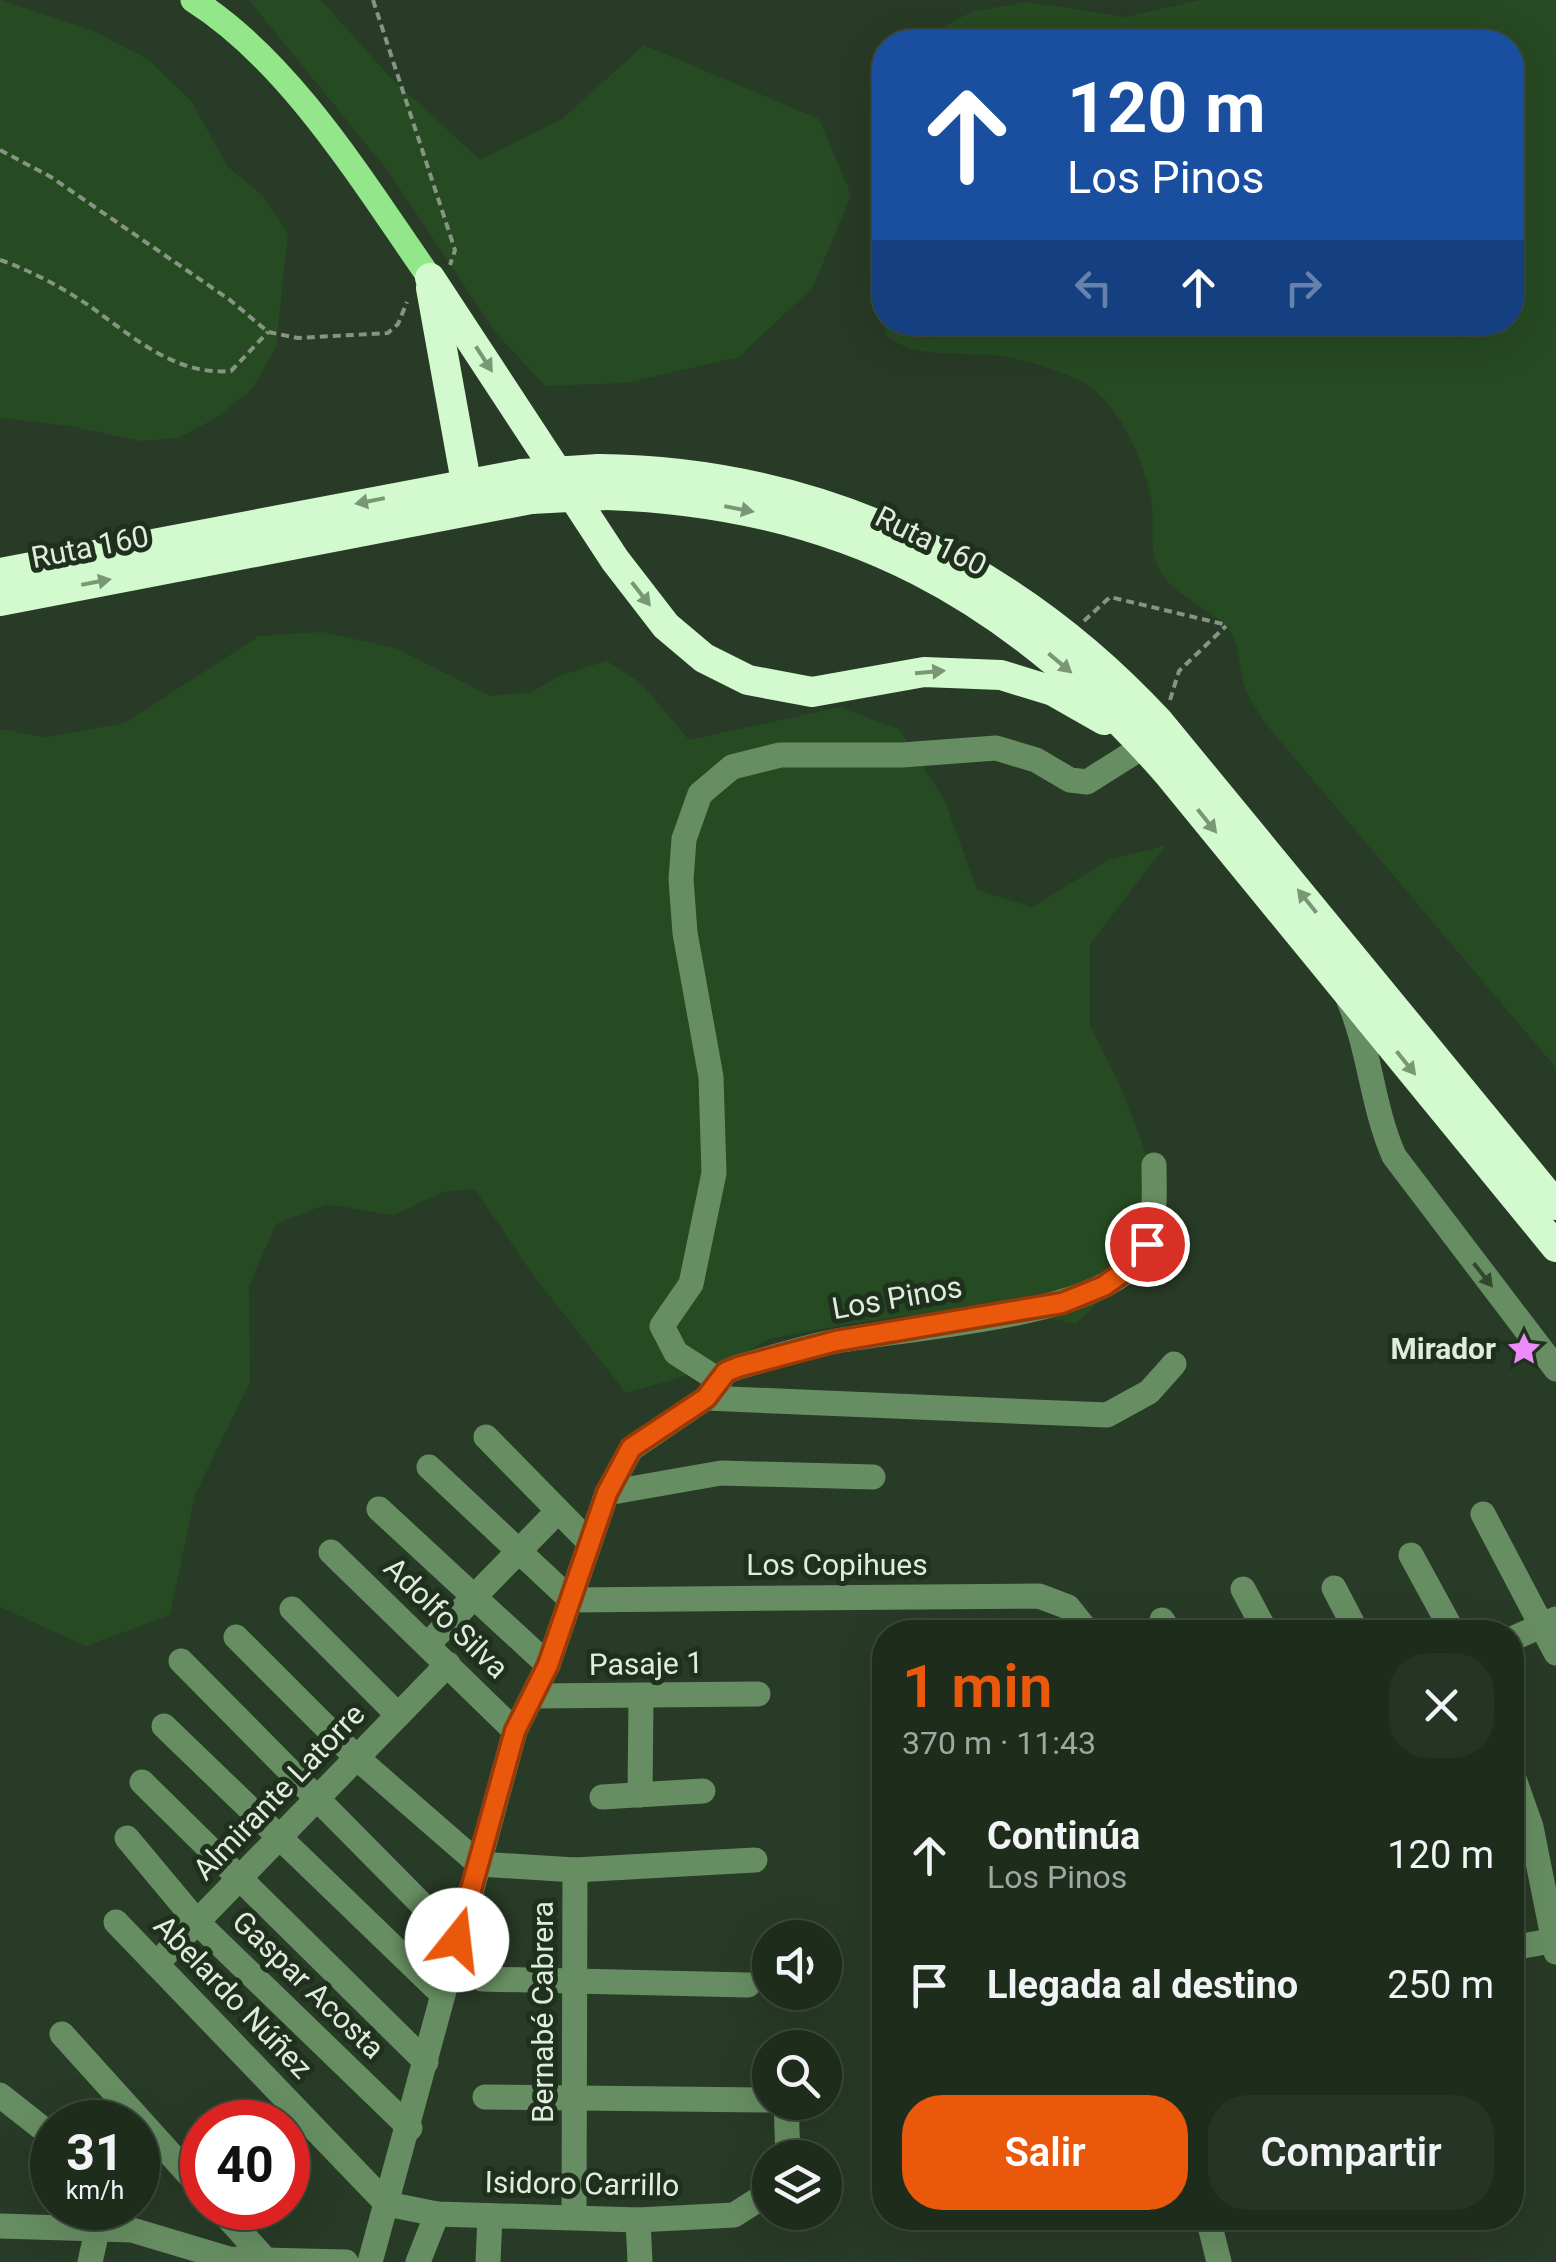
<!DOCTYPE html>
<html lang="es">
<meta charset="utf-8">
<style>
:root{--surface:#1e2c1c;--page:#263425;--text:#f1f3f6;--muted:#a1a7a3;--line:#3c483b;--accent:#ea580c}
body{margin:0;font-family:Roboto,sans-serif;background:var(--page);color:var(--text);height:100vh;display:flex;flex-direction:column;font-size:38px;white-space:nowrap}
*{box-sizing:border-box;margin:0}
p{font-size:32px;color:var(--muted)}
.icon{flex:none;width:55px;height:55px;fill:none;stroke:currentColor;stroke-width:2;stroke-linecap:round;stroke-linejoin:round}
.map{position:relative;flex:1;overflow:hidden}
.details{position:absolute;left:872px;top:1620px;width:652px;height:610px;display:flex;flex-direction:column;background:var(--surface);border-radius:40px;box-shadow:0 10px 40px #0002,0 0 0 2px var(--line)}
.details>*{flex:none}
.hud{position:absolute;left:872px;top:30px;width:652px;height:305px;border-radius:40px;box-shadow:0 10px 40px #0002,0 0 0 2px var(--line);background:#1a4fa0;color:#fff;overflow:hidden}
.buttons{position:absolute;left:752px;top:1920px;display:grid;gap:20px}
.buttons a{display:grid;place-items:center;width:90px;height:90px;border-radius:50%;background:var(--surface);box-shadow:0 10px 40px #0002,0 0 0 2px var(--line);font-size:50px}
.speed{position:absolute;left:30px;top:2100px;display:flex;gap:20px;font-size:50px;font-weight:700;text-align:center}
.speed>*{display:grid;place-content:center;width:130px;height:130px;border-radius:50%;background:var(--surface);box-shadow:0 10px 40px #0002,0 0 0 2px var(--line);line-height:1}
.speed small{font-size:25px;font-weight:400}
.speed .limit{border:15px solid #d22;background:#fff;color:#111}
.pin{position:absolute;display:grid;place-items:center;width:85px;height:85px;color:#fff;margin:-42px;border:5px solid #fff;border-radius:50%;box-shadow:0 2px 10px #0007}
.me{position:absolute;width:110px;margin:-55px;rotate:16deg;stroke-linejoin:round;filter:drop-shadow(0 0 8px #0008)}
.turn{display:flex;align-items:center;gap:35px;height:210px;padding:0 30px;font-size:45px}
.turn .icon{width:130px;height:130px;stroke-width:2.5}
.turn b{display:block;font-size:70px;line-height:85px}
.lanes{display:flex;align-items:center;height:95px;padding:0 30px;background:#0003;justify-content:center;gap:50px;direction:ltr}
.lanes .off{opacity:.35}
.round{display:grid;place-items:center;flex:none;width:105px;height:105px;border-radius:40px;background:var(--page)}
.head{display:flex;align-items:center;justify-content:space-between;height:170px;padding:0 30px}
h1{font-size:60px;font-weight:600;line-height:75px;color:var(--accent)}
.cta{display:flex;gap:20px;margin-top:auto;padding:20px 30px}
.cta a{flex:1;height:115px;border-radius:40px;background:var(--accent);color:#fff;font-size:40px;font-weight:600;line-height:115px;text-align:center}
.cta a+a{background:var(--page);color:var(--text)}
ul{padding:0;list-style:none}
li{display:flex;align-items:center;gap:30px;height:130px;padding:0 30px}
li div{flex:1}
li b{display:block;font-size:38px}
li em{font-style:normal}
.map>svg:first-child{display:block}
.green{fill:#264a22}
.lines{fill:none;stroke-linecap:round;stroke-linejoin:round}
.path{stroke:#859483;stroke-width:4;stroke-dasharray:8 5;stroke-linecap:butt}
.minor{stroke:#678e62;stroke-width:25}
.major{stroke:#93e78a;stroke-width:25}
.highway{stroke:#d3face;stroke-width:30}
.highway-bridge{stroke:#d3face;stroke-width:30}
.oneway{fill:#799675}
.oneway2{fill:#31482e}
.route-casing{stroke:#983908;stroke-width:25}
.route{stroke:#ea580c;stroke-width:18}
.labels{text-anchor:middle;stroke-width:10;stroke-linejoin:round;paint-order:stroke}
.street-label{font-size:30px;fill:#e0ecde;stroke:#1f311c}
.poi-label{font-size:30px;font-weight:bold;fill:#e0ecde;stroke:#1f311c;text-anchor:end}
</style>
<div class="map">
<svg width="1556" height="2262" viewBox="0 0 1556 2262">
<rect width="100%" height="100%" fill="#283b26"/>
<g class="green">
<path d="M0,0L93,31L148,59L192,102L227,166L262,195L288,233L276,347L253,388L218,417L178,438L140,441L71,426L0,418Z"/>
<path d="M249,0H321L387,74L480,160L562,119L644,45L819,119L851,195L813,287L739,357L626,383L545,386L496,333L388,171Z"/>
<path d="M1199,0H1556V1068L1265,723C1259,712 1250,701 1246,690C1238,669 1241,642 1225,625C1203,603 1163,592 1155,558C1150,541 1154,521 1152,504C1146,465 1119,400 1081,381C1058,370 1027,360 1002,356C964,351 914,361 885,334L886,322H1512V42H931L946,25L974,11L1027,2L1126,17Z"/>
<path d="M323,632L398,649L490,696L532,692L561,675L607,661L641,683L689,740L840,707L899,729L945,801L977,890L1032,907L1109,860L1166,845L1090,944V1026L1122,1090L1165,1204L1127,1273L1076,1324L1030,1314L904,1316L843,1325L769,1339L721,1366L626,1393L533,1275L475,1189L444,1192L393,1215L327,1204L276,1224L249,1286L250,1382L195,1495L170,1615L86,1646L0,1607V729L45,737L125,723L259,636Z"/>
</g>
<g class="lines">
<g class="path">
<path d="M373,0L455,250L450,265"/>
<path d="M0,150L51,177L230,300L268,332L298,338L388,333L398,324L407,302"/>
<path d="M0,260C32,271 63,288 91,307C133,337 176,376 231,371L268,332"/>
<path d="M1084,621L1110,597L1227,625"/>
<path d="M1170,700L1179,671L1226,626"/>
</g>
<g class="minor">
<path d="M1349,1001C1370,1051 1372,1106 1394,1156L1556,1369"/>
<path d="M720,1381L676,1353L662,1326L691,1284L714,1173L711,1077L685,933L681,879L684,839L700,794L732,767L780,755H902L996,748L1036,760L1070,780L1087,782L1144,746"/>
<path d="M706,1398L1107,1415L1149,1392L1174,1364"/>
<path d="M486,1437L589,1542"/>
<path d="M429,1467L571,1600"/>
<path d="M607,1493L721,1473L873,1477"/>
<path d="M379,1509L548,1665"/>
<path d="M1483,1514L1556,1653"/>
<path d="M331,1552L515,1731"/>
<path d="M1411,1555L1453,1632"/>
<path d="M1334,1588L1357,1632"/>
<path d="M1243,1589L1266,1632"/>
<path d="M571,1600L1039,1596L1068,1607L1088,1632"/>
<path d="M292,1609L398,1715"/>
<path d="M1162,1620L1170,1632"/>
<path d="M236,1637L357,1758L479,1864L575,1870L755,1860"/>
<path d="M1512,1639L1556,1619"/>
<path d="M428,1644L558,1511"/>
<path d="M181,1661L457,1940"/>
<path d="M534,1696L758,1694"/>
<path d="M164,1726L441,1993"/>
<path d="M1512,1773L1531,1827L1556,1952"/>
<path d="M142,1782L426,2062"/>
<path d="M640,1795L641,1698"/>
<path d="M602,1797L703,1791"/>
<path d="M127,1838L198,1923L410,2128"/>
<path d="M116,1922L387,2204L437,2214L638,2220L734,2215L770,2192"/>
<path d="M1512,1948L1556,1940"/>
<path d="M156,1964L448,1664"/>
<path d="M482,1979L748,1985"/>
<path d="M62,2034L202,2189"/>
<path d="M0,2095L52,2136"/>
<path d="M485,2097L770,2100"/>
<path d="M786,2102L788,2158"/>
<path d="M219,2208L264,2258"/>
<path d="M574,2215L575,1870"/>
<path d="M1208,2218L1219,2262"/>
<path d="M638,2220L640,2262"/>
<path d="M0,2226L132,2230L229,2259L346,2262"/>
<path d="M90,2262L98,2227"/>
<path d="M370,2262L515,1731L548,1665L607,1493L631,1449L706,1398L726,1372L738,1367C772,1358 807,1346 842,1340C915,1327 1080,1317 1131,1267C1159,1241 1154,1200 1154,1165"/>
<path d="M418,2262L437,2214"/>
<path d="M488,2262L490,2216"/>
</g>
<path class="major" d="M193,0C291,62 364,184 430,278"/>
<g class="highway">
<path d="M430,278L615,560L666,626L704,658L748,680L812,692L924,672L1001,675L1053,691L1104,720"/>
<path d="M431,288L466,482"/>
<path d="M599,469C816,471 1012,563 1159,722L1556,1205"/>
<path d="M607,495C845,503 1012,596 1167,772L1556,1247"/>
<path d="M0,573L522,474"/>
<path d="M0,601L531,499"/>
</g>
<g class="highway-bridge">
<path d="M522,474L599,469"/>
<path d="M531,499L607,495"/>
</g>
</g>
<defs><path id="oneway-solid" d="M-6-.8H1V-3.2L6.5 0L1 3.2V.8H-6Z" transform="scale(2.5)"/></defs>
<g class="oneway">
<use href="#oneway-solid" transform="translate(484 359) rotate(57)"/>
<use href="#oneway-solid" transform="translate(370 501) rotate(169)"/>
<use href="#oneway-solid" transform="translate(739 509) rotate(11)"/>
<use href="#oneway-solid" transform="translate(96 582) rotate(-11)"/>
<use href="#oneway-solid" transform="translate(641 594) rotate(52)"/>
<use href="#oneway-solid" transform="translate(1060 663) rotate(40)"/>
<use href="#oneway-solid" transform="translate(930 672) rotate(-5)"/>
<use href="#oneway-solid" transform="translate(1207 821) rotate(51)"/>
<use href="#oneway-solid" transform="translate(1307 901) rotate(-129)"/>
<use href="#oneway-solid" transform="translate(1406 1063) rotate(51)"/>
</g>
<use class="oneway2" href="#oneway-solid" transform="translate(1483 1275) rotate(52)"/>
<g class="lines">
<g class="route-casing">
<path id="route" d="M457,1940L515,1731L548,1665L607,1493L631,1448L706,1398L726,1372L738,1367L836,1341L1062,1303L1104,1286L1132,1266L1147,1244"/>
</g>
<use href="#route" class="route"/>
</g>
<defs>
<g id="sight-bare" transform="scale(2.7)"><path d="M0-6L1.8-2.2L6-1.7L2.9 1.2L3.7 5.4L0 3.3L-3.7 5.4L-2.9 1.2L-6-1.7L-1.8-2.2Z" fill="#ec8cfb" stroke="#1f311c" stroke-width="2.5" paint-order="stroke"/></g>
</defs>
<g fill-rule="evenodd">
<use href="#sight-bare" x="1524" y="1349"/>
</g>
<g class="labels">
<g class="street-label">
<text transform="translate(931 541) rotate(26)" y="10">Ruta 160</text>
<text transform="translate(90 547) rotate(-11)" y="10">Ruta 160</text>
<text transform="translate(897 1298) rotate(-10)" y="10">Los Pinos</text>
<text x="837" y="1575">Los Copihues</text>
<text transform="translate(446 1618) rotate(44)" y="10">Adolfo Silva</text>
<text transform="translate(646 1664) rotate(-1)" y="10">Pasaje 1</text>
<text transform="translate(279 1792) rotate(-46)" y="10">Almirante Latorre</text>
<text transform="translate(308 1985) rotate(44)" y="10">Gaspar Acosta</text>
<text transform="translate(233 1997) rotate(46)" y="10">Abelardo Núñez</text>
<text transform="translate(543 2012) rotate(-90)" y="10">Bernabé Cabrera</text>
<text transform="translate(582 2184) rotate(1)" y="10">Isidoro Carrillo</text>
</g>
<g class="poi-label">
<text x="1496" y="1359">Mirador</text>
</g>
</g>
</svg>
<div class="buttons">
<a><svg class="icon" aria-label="sound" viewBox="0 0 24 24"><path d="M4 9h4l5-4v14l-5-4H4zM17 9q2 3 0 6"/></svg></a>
<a><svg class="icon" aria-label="search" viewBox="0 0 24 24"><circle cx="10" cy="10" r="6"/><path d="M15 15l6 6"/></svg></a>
<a><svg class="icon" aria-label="layers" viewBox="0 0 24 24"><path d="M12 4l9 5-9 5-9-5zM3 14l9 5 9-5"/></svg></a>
</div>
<div class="speed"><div>31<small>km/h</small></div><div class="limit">40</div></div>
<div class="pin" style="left:1147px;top:1244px;background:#d93025"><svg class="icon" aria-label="arrive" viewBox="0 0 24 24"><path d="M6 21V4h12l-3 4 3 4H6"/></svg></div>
<svg class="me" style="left:457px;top:1940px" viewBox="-20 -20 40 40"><circle r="19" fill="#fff"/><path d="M0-13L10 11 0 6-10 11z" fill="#ea580c"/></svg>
<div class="hud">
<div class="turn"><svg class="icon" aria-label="ahead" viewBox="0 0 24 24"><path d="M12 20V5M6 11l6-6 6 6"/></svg><div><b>120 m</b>Los Pinos</div></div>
<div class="lanes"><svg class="icon off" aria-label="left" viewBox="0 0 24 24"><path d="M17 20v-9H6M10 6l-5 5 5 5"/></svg><svg class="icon" aria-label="ahead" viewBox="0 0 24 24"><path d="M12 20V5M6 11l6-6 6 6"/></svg><svg class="icon off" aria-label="right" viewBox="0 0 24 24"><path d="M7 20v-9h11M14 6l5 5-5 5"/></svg></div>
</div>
<section class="details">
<div class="head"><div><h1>1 min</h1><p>370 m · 11:43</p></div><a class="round"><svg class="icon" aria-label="close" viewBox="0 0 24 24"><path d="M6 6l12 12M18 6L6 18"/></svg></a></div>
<ul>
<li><svg class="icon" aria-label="ahead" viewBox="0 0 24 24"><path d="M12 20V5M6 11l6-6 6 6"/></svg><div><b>Continúa</b><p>Los Pinos</p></div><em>120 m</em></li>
<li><svg class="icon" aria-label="arrive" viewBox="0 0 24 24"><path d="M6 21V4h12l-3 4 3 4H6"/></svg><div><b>Llegada al destino</b></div><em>250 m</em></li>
</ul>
<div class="cta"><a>Salir</a><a>Compartir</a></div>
</section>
</div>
